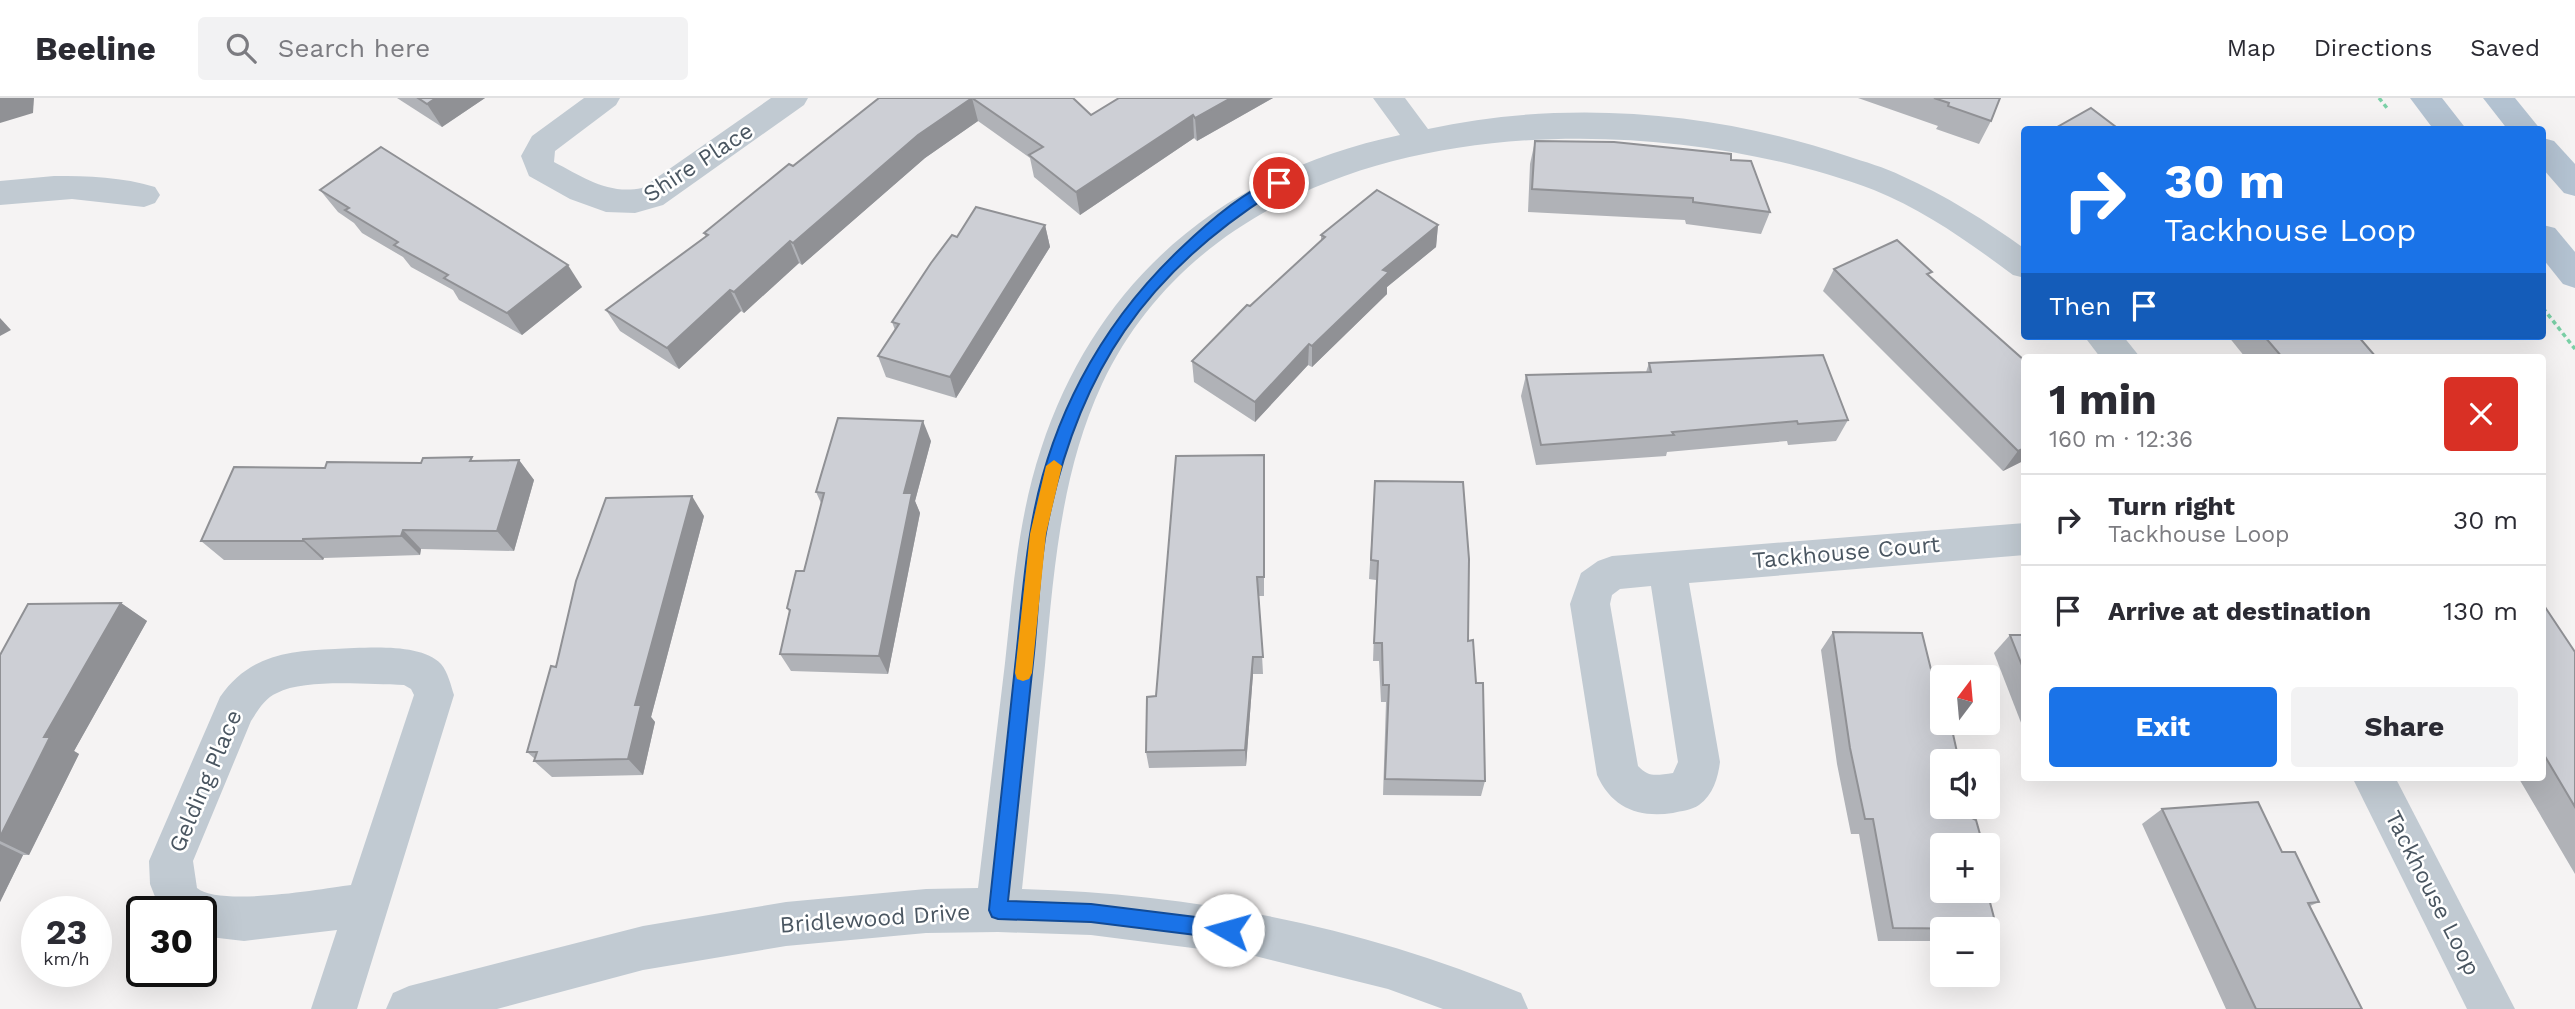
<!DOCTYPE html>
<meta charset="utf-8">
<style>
:root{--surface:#fff;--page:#f2f2f3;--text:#2b2b33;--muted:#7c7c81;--line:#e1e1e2;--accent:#1a73e8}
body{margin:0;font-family:"Work Sans",sans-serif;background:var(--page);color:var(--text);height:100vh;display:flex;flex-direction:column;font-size:26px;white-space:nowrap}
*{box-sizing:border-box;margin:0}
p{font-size:23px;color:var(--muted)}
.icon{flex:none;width:38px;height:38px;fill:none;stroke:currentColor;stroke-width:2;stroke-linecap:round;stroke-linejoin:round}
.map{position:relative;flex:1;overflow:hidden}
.details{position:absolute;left:2021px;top:256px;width:525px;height:427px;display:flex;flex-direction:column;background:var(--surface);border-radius:7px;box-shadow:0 7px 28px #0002}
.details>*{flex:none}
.top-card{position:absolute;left:2021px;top:28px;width:525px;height:214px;border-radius:7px;box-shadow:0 7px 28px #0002;background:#1a73e8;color:#fff;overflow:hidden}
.needle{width:46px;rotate:16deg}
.fabs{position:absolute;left:1930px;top:567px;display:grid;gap:14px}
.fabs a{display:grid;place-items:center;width:70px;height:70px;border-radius:7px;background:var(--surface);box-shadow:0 7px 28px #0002;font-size:35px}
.speed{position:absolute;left:21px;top:798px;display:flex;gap:14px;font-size:35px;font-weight:700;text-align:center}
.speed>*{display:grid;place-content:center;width:91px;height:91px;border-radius:50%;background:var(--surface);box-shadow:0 7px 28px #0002;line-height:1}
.speed small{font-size:18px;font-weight:400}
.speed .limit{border:4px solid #111;border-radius:10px;background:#fff;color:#111}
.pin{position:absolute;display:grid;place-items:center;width:60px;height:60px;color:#fff;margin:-30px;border:4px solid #fff;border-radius:50%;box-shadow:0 2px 7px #0007}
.me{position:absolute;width:77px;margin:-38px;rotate:277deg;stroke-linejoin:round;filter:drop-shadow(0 0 5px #0008)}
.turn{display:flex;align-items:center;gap:24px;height:147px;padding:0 28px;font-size:32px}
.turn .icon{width:91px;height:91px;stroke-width:2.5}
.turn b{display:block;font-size:49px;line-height:60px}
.then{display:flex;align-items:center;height:66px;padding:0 28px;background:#0003;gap:14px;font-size:26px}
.round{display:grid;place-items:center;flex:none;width:74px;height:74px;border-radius:7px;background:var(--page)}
.overview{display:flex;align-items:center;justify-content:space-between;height:119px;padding:0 28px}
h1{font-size:42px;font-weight:700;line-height:52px}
.primary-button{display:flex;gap:14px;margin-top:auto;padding:14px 28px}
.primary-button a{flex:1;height:80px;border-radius:7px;background:var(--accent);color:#fff;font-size:28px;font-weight:700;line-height:80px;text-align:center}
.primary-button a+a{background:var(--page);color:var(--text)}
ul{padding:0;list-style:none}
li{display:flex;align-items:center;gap:21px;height:91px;padding:0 28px;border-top:2px solid var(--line)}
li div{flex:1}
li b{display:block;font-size:26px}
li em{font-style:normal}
header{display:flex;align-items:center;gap:42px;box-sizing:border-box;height:98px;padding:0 35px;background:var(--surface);border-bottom:2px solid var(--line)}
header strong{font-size:33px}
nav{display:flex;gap:38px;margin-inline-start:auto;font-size:24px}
.search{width:490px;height:63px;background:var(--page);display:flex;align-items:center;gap:18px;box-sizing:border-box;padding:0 24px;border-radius:7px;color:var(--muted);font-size:26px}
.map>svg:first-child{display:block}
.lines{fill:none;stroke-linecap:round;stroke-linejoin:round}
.path{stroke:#7ad0a6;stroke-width:3.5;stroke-dasharray:4.5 3.5;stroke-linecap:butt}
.minor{fill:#c1cad2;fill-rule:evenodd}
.primary{fill:#b3c2d1;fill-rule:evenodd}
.wall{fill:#b0b2b7}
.shaded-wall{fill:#909195}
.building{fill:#cdcfd5;stroke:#909195;stroke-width:2}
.route{fill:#1a73e8;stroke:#114b97;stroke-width:2}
.slow{fill:#f59e0b}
.labels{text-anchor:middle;stroke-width:5;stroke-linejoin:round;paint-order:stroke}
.street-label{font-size:23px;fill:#4a5661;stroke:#fff}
</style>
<header>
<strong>Beeline</strong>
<div class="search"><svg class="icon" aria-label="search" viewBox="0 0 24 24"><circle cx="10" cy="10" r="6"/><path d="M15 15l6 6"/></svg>Search here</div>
<nav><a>Map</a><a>Directions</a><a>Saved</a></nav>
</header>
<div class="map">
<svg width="2575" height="911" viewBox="0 0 2575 911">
<rect width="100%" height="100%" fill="#f5f3f3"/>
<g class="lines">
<g class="path">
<path d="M2379,0L2387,10"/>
<path d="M2543,210L2575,251"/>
</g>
<g class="minor">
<path d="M584,0H620L616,7L555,53L554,64C583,79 608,97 642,90L771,0H808L804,7L663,107L635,115L606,114L570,101L529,78L521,58L532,38Z"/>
<path d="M1373,0H1405L1428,31C1565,1 1714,13 1847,58C1865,64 1884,69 1902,78C1945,97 1986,123 2025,151V180L2013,177C1970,145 1924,112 1874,92C1627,0 1231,13 1102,286C1061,374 1054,471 1045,567C1037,641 1030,716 1022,791C1196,796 1361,828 1521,895L1528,911H1443L1388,891L1255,858L1091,837L998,834L926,835L786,848L643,872L497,911H386L393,895L409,888L643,828L786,804L926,791L978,790C987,715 996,640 1005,565C1013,493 1018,420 1041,351C1097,180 1225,74 1400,37Z"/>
<path d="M54,78C88,78 123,79 155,89L160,97L155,105L144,109L72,101L0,107V83Z"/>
<path d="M2084,238H2123L2140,259H2100Z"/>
<path d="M2025,425V457L1689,485L1720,664C1718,680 1713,697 1699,707C1692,712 1681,713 1673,715C1638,720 1612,710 1597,677L1570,506L1581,475L1598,463L1612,458ZM1651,488L1678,664L1673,675C1657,677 1649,680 1638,668L1610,506L1612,497L1620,491Z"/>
<path d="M335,551C363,550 421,544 441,566C448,574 451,588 454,597L357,911H311L337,832L244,843L201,838V814H161L150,786L149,763L220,599C249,557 288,553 335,551ZM404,587L411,591L414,597L351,787C320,791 220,809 197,790L193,763L251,623C258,612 265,600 277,595C306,580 371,587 404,587Z"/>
<path d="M2352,679H2395L2515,911H2467Z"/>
</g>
<g class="primary">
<path d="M2410,0H2442L2467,32H2434Z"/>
<path d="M2483,0H2515L2541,32H2508Z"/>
<path d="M2543,40L2554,43L2575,66V98L2564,95L2543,71Z"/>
<path d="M2543,127L2555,130L2575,154V190L2563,186L2543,161Z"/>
</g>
</g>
<g class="wall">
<path d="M397,0H485L442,29Z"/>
<path d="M879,0H1073L1091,17L1119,0H1273L1197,43L1194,40L1080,117L1034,79L1030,60L978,23L925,60L802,167L799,165L744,215L741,213L679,271L620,233L606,212L706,139L704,135L793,68Z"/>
<path d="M1858,0H2000L1991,23L1979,46L1936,31L1938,28Z"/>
<path d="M1535,43L1731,62L1770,114L1761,136L1686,126L1685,122L1528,114L1530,66Z"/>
<path d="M320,92L582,189L522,237L459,202L453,192L411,169L403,159L362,135L354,125L338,114Z"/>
<path d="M1045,127L1050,149L956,300L886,279L878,258L895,232L892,224L957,139Z"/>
<path d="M1438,127L1436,149L1387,189V196L1312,269L1308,267L1255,324L1194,284L1192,263L1321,143V137Z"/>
<path d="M1834,171L1929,178L2025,362L2003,373L1823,193Z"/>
<path d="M2228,238H2358L2376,259H2245Z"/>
<path d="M1649,265L1848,322L1836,343L1788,347L1787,343L1667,354L1666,358L1536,367L1521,298L1526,277L1646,274Z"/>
<path d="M931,343L915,403L920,415L888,576L791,573L780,556L790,515L787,510L804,473L821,405L816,394Z"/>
<path d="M519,362L534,382L514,453L421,451L420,457L324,460L323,462H224L201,443L325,370Z"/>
<path d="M1264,377V498H1259L1263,576H1253L1246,668L1149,670L1146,654L1156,598Z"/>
<path d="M1375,383L1468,543L1476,585L1485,683L1481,698L1383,697L1386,604H1381L1379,563H1373L1376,482L1369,481Z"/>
<path d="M704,418L651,619L655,624L643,677L552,679L534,663L535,661L527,654L556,569Z"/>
<path d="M121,505L147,523L74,653L79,656L29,757H23L0,804V557Z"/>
<path d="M2543,506L2575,554V776L2518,679H2543Z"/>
<path d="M1833,534L1942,747L1997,831L1988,837V831H1942V843H1878L1859,736H1851L1837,666L1821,552Z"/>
<path d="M2010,537H2025V635L1994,555Z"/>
<path d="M2162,711L2282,754L2319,804L2310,808L2362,911H2226L2142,726Z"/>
</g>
<g class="shaded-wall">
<path d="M0,0H34L33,15L0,25Z"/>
<path d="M436,0H485L442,29L427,6Z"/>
<path d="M972,0L978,23L925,60L802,167L793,145L918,37Z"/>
<path d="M1231,0H1273L1197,43L1195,20Z"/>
<path d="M1193,17L1194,40L1080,117L1076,94Z"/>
<path d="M1045,127L1050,149L956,300L950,279Z"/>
<path d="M1438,127L1436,149L1387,189V196L1312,269V248L1383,172Z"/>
<path d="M790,143L799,165L744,215L734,194Z"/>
<path d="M568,167L582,189L522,237L507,215Z"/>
<path d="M730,192L741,213L679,271L667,250Z"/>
<path d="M0,220L11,232L0,238Z"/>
<path d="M1309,246L1308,267L1255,324V304Z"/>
<path d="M923,323L931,343L915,403L920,415L888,576L879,558L904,395Z"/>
<path d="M2025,350V362L2003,373L2018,353Z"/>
<path d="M519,362L534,382L514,453L497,433Z"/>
<path d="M692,398L704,418L651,619L655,624L643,677L628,661L635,607Z"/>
<path d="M403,432L421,451L420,457L401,438Z"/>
<path d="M303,441L324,460L323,462L303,443Z"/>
<path d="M121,505L147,523L74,653L79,656L29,757L0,743V739L44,639Z"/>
<path d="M1253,559V576L1246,668L1245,652Z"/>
<path d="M0,746L23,757L0,804Z"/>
</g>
<g class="building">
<path d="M418,0H436L427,6Z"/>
<path d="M879,0H1073L1091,17L1119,0H1231L1195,20L1193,17L1076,94L1029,57L1043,49L972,0L918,37L793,145L790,143L734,194L730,192L667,250L606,212L708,137L704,135L789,66L793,68Z"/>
<path d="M1934,0H2000L1991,23L1948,8L1949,5Z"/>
<path d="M2091,10L2120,32H2052Z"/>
<path d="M1535,43L1614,44L1731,56V62L1751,63L1770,114L1693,104V100L1532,91Z"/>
<path d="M381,49L568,167L507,215L444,180L448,177L394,147L398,144L345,112L349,110L320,92Z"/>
<path d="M1377,92L1438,127L1383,172L1389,174L1312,248L1309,246L1255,304L1192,263L1247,207L1250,208L1325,139L1321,137Z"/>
<path d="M976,109L1045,127L950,279L878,258L899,226L892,224L931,165L952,137L957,139Z"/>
<path d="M1897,142L1932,174L1927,176L2025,263V350L2018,353L1834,171Z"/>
<path d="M2264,238H2358L2376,259H2282Z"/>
<path d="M1823,257L1848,322L1798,326L1797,323L1672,334L1674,337L1541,347L1526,277L1651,274L1649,265Z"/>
<path d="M838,320L923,323L904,395H912L879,558L780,556L790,512L787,510L796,473H804L824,395L816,394Z"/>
<path d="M1264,357V479H1257L1263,559H1253L1245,652L1146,654L1147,599L1156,598L1176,358Z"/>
<path d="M472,359L470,363L519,362L497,433L403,432L401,438L303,441V443H201L234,369L325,370L327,364L421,365L423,360Z"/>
<path d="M1375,383L1463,384L1469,461L1468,543L1473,542L1476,585H1483L1485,683L1385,681L1389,587H1383L1382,545H1374L1378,463L1371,462Z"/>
<path d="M692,398L635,607H641L628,661L534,663L537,654H527L551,568L556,569L576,483L606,400Z"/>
<path d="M121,505L44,639H50L0,739V557L28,506Z"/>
<path d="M2543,506L2575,554V709L2543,655Z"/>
<path d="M1833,534L1922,535L1942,616V625H1945V627H1951L1959,663H1942V709H1968L1970,719L1976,722L1983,747H1942V793H1987L1997,831L1893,830L1873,721H1865L1850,650Z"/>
<path d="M2010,537H2025V575Z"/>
<path d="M2258,704L2282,754H2295L2319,804L2308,805L2362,911H2256L2162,711Z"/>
</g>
<path class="route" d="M1279,80L1284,82V88C1146,172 1076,275 1046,434C1039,474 1038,515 1034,555C1025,638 1017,721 1008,803L1091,806L1228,823L1235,826L1237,832L1235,839L1228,841L1091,824L998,821L992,819L989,812C998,731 1007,650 1015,569C1020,525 1023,480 1030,437C1047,326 1099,228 1180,151C1205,127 1246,91 1279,80Z"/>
<path class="slow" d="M1054,362L1062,368L1046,436L1032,575L1029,581L1023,583L1017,581L1015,575L1030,436L1046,368Z"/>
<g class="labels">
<g class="street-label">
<text transform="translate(698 64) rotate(-33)" y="8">Shire Place</text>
<text transform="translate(1846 454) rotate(-5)" y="8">Tackhouse Court</text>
<text transform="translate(205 683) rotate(-67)" y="8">Gelding Place</text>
<text transform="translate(2433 795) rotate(63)" y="8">Tackhouse Loop</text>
<text transform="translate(875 820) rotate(-4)" y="8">Bridlewood Drive</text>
</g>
</g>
</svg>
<div class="fabs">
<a><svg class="needle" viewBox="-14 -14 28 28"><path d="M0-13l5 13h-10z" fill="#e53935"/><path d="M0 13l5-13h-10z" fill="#7c7c81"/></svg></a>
<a><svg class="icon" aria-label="sound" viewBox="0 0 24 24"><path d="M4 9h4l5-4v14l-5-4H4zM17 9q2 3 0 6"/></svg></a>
<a>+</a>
<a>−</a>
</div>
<div class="speed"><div>23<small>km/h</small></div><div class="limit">30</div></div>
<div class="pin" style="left:1279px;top:85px;background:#d93025"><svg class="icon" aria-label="arrive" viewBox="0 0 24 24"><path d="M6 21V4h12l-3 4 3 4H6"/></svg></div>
<svg class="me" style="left:1228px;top:832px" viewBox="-20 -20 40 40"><circle r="19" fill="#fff"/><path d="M0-13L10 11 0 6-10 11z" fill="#1a73e8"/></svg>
<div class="top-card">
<div class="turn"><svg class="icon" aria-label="right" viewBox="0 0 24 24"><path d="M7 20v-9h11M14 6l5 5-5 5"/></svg><div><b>30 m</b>Tackhouse Loop</div></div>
<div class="then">Then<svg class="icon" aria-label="arrive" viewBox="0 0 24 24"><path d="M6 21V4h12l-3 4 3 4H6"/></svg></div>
</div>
<section class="details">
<div class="overview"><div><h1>1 min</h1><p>160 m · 12:36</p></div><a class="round" style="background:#d93025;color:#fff"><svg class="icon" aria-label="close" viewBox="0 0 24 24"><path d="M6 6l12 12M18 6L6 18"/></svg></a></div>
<ul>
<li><svg class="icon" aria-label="right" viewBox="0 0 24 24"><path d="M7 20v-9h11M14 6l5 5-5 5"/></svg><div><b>Turn right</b><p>Tackhouse Loop</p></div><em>30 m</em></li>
<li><svg class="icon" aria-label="arrive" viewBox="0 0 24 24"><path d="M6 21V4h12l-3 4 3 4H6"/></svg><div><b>Arrive at destination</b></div><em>130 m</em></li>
</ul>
<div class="primary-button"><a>Exit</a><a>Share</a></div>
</section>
</div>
